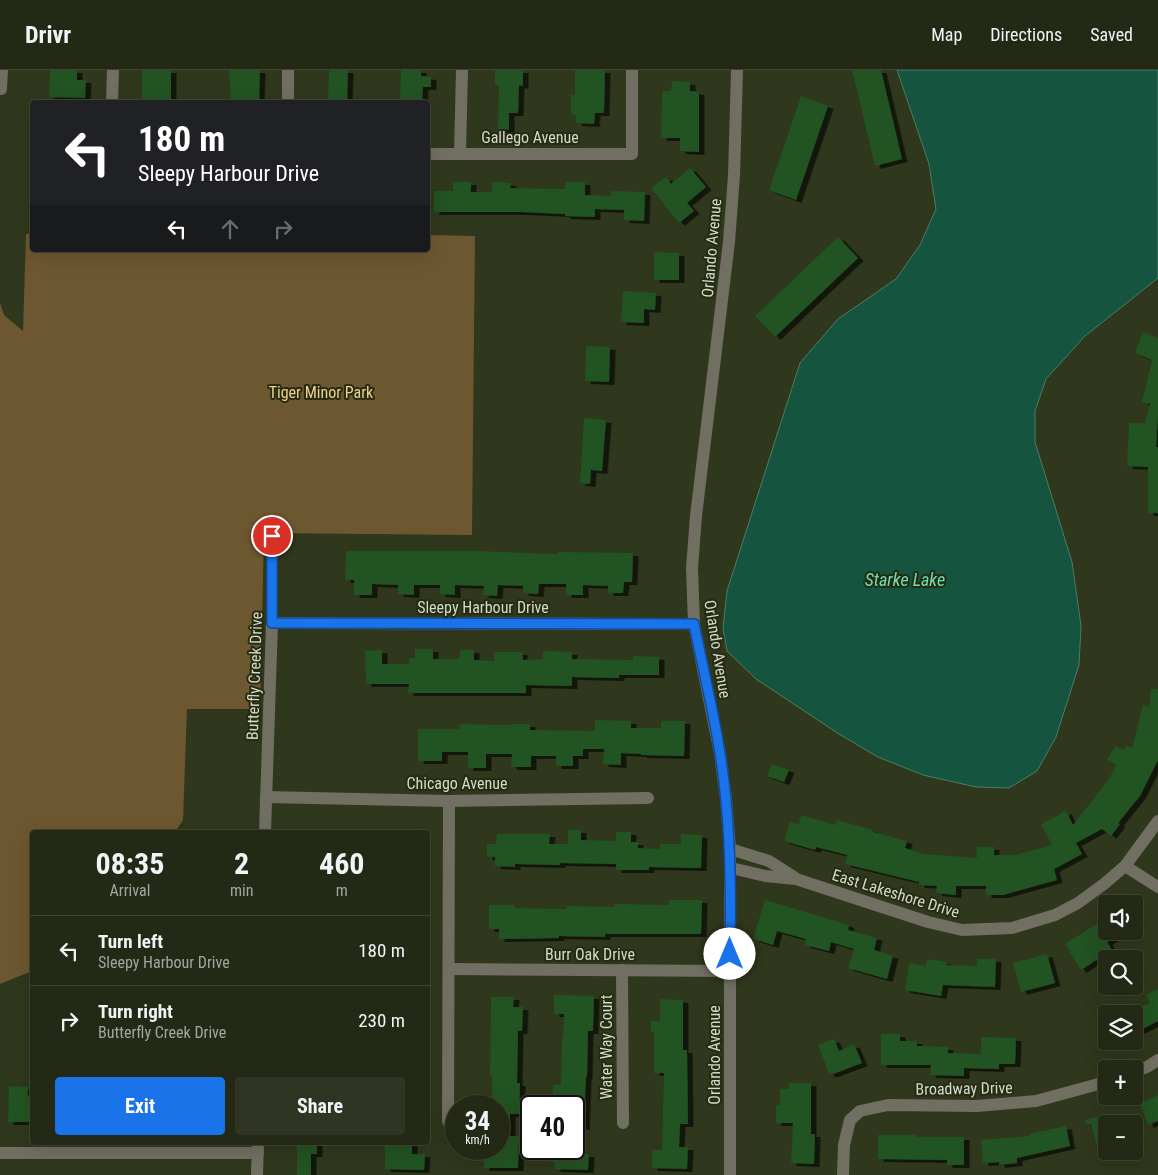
<!DOCTYPE html>
<meta charset="utf-8">
<style>
:root{--surface:#232915;--page:#2f3522;--text:#f1f3f6;--muted:#a3a6a0;--line:#404534;--accent:#1a73e8}
body{margin:0;font-family:"Roboto Condensed",sans-serif;background:var(--page);color:var(--text);height:100vh;display:flex;flex-direction:column;font-size:19px;white-space:nowrap}
*{box-sizing:border-box;margin:0}
p{font-size:16px;color:var(--muted)}
.icon{flex:none;width:28px;height:28px;fill:none;stroke:currentColor;stroke-width:2;stroke-linecap:round;stroke-linejoin:round}
.map{position:relative;flex:1;overflow:hidden}
.sheet{position:absolute;left:30px;top:760px;width:400px;height:315px;display:flex;flex-direction:column;background:var(--surface);border-radius:5px;box-shadow:0 5px 20px #0002,0 0 0 1px var(--line)}
.sheet>*{flex:none}
.guide{position:absolute;left:30px;top:30px;width:400px;height:152px;border-radius:5px;box-shadow:0 5px 20px #0002,0 0 0 1px var(--line);background:#202124;color:#fff;overflow:hidden}
.controls{position:absolute;left:1098px;top:825px;display:grid;gap:10px}
.controls a{display:grid;place-items:center;width:45px;height:45px;border-radius:5px;background:var(--surface);box-shadow:0 5px 20px #0002,0 0 0 1px var(--line);font-size:25px}
.speed{position:absolute;left:445px;top:1025px;display:flex;gap:10px;font-size:25px;font-weight:700;text-align:center}
.speed>*{display:grid;place-content:center;width:65px;height:65px;border-radius:50%;background:var(--surface);box-shadow:0 5px 20px #0002,0 0 0 1px var(--line);line-height:1}
.speed small{font-size:12px;font-weight:400}
.speed .limit{border:2px solid #111;border-radius:8px;background:#fff;color:#111}
.pin{position:absolute;display:grid;place-items:center;width:42px;height:42px;color:#fff;margin:-21px;border:2px solid #fff;border-radius:50%;box-shadow:0 1px 5px #0007}
.me{position:absolute;width:55px;margin:-28px;rotate:0deg;stroke-linejoin:round;filter:drop-shadow(0 0 4px #0008)}
.turn{display:flex;align-items:center;gap:18px;height:105px;padding:0 25px;font-size:22px}
.turn .icon{width:65px;height:65px;stroke-width:2.5}
.turn b{display:block;font-size:35px;line-height:42px}
.lanes{display:flex;align-items:center;height:48px;padding:0 25px;background:#0003;justify-content:center;gap:25px;direction:ltr}
.lanes .off{opacity:.35}
.eta{display:flex;justify-content:space-evenly;align-items:center;height:85px;text-align:center}
.eta b{font-size:30px;font-weight:700;line-height:35px}
.primary-button{display:flex;gap:10px;margin-top:auto;padding:10px 25px}
.primary-button a{flex:1;height:58px;border-radius:5px;background:var(--accent);color:#fff;font-size:20px;font-weight:700;line-height:58px;text-align:center}
.primary-button a+a{background:var(--page);color:var(--text)}
ul{padding:0;list-style:none}
li{display:flex;align-items:center;gap:15px;height:70px;padding:0 25px;border-top:1px solid var(--line)}
li div{flex:1}
li b{display:block;font-size:19px}
li em{font-style:normal}
header{display:flex;align-items:center;gap:30px;box-sizing:border-box;height:70px;padding:0 25px;background:var(--surface);border-bottom:1px solid var(--line)}
header strong{font-size:24px}
nav{display:flex;gap:28px;margin-inline-start:auto;font-size:18px}
.map>svg:first-child{display:block}
.green{fill:#6d5730}
.water{fill:#15543e;stroke:#4e7c68}
.building{fill:#215223;filter:url(#shadow)}
.lines{fill:none;stroke-linecap:round;stroke-linejoin:round}
.minor{stroke:#706f61;stroke-width:12}
.route-casing{stroke:#114b97;stroke-width:12}
.route{stroke:#1a73e8;stroke-width:9}
.labels{text-anchor:middle;stroke-width:4;stroke-linejoin:round;paint-order:stroke}
.street-label{font-size:16px;fill:#d4daca;stroke:#252c12}
.park-label{font-size:16px;fill:#f7cf8a;stroke:#252c12}
.water-label{font-size:18px;font-style:italic;fill:#6edeb2;stroke:#252c12}
</style>
<header>
<strong>Drivr</strong>
<nav><a>Map</a><a>Directions</a><a>Saved</a></nav>
</header>
<div class="map">
<svg width="1158" height="1105" viewBox="0 0 1158 1105">
<defs>
<filter id="shadow"><feDropShadow dx="5.5" dy="3" stdDeviation="0" flood-color="#0009"/></filter>
</defs>
<rect width="100%" height="100%" fill="#2f371c"/>
<path class="green" d="M26,164H32V180H428V165L475,166L472,465L264,463L260,639H187L183,750L175,762H32V901L0,914V233L4,245L23,261Z"/>
<path class="water" d="M897,0H1158V208L1085,266L1046,309L1035,341V372L1072,492L1081,556L1079,595L1056,667L1037,701L1009,718L976,717L923,705L878,687L839,664L756,609L727,581L723,558L727,521L800,293L838,249L896,209L920,175L936,139L929,94Z"/>
<g class="building">
<path d="M50,0H77V10H86L85,28L49,27Z"/>
<rect x="142" y="0" width="29" height="32"/>
<path d="M229,0H260L259,32H231Z"/>
<path d="M329,0H348L347,32H328Z"/>
<path d="M401,0H421V6L431,7V17H423L422,32H400Z"/>
<path d="M495,0H523V16L519,15L518,43H509V60L498,59L499,15H495Z"/>
<path d="M575,0H605L604,43H595L594,54L576,53V45L571,44V25H575Z"/>
<path d="M852,0H881L902,89L875,96Z"/>
<path d="M672,11L690,12V21L699,22V82L680,81V68H661L662,21H671Z"/>
<path d="M801,26L828,36L796,130L769,120Z"/>
<path d="M690,98L706,117L687,133L694,141L679,153L651,118L666,107L671,114Z"/>
<path d="M453,112H471V122H492V112L511,113L510,118L565,119L566,112H585V125L611,126V121L645,122L644,151L624,150V140L595,139V147L565,146V144L522,142H434V121H453Z"/>
<path d="M838,167L858,188L775,267L755,246Z"/>
<path d="M654,182L679,183V210H654Z"/>
<path d="M623,221L656,223L655,240L644,239V253L621,252Z"/>
<path d="M1143,262L1158,268V345L1156,377H1158V443H1148V397L1127,396L1129,353H1145L1150,334L1142,332L1152,290L1135,283Z"/>
<path d="M586,276L610,277L609,312L585,311Z"/>
<path d="M584,348L606,350L602,401L591,400L590,414L580,413Z"/>
<path d="M346,481H474L558,484V482L633,483L632,512H624L623,523H608V516L583,515V525H566V514H539L538,524L523,523V516L498,515L497,526L483,525L484,516L455,515V525L440,524V515H414V525L398,524V515L372,514V525H354V510H345Z"/>
<path d="M415,579H433V589H459L460,580H474V590L494,591V582H522L523,590L543,589V581L572,582V589L633,590V586L659,587V605H619V608L572,607V616L526,615V623H408L409,614H366L365,581L382,580V594H409V588H415Z"/>
<path d="M1151,619H1158V690L1140,726L1118,753L1120,754L1111,766L1102,759L1076,773L1082,784L1054,799L1057,810L1003,825H986V816H956V825L936,823L937,816L919,815V812L845,794L847,785L816,777L815,780L784,771L790,752L799,754L801,745L836,755L837,750L873,760V762L907,771L905,778L924,784L977,788L976,777H994V785H1015L1052,775L1041,754L1066,741L1073,755L1109,709L1116,695L1107,690L1115,676L1124,680L1126,675L1132,678L1143,635L1149,637Z"/>
<path d="M595,650L631,651V658H661V651H685L684,686L641,685V684L621,683V695L603,694L604,679H583V686H573V696H556V686H531V697H511L512,684H486V698H468V682H442V691H418V659H459L460,654L511,655V654H530V660L595,661Z"/>
<path d="M772,694L789,700L784,712L767,706Z"/>
<path d="M568,760H581V770L616,771V762H631V772H638V778L660,779V774H681V764L702,765L701,798L649,797V800H616V794L560,793V795L515,794V797L495,796V787H487V774H496L497,764H550L549,774H568Z"/>
<path d="M669,830H702L701,864H605V867L559,866V868L499,869V859H489V835H514V838L566,839V836L614,837V834L669,835Z"/>
<path d="M765,830L849,855L848,860L877,868L874,880L893,886L887,909L848,898L854,879L831,872L829,881L805,875L806,869L777,861L773,875L753,869Z"/>
<path d="M1106,848V861H1124L1107,872L1112,880L1081,900L1065,874Z"/>
<path d="M1047,884L1055,913L1021,922L1013,893Z"/>
<path d="M927,889L947,892L946,895L977,896V889H996L995,917L943,915L941,926L905,920L909,893L926,896Z"/>
<path d="M1158,919V951L1139,961L1134,951V944L1130,943L1150,933L1146,925Z"/>
<path d="M554,925L594,926L593,961H588L587,1007H586L584,1057L574,1056V1036H552L553,1015H561L562,968H563L564,944H554Z"/>
<path d="M491,927H514L513,937H523L522,961H518L517,1013H520L519,1044H510V1066H519L518,1098H484V1087L490,1088V1079H499V1036H492V1006H490Z"/>
<path d="M660,929L683,930V980H687L688,1054H680L679,1077H688L687,1099L652,1098V1080H662L664,1003H654V962H651V951H660Z"/>
<path d="M881,964H900V971H917V976L948,977V983L981,984V967L1016,968L1015,994H999V999L964,998V1006L930,1005L931,995H881Z"/>
<path d="M834,969L839,981L854,974L862,993L833,1004H829L818,975Z"/>
<path d="M789,1013H811V1064H815L814,1094L791,1093L793,1053H776V1035H780V1019H789Z"/>
<path d="M9,1016L28,1017V1026L32,1027V1052H8Z"/>
<path d="M1158,1025V1051L1148,1055L1140,1033Z"/>
<path d="M1115,1043L1117,1054H1106V1078L1098,1080L1091,1054H1086L1085,1050Z"/>
<path d="M1066,1056L1070,1076L1017,1088V1093L999,1095V1092L983,1093L981,1070L1030,1066L1029,1064Z"/>
<path d="M878,1065H916V1067H964V1095H947V1090L878,1089Z"/>
<path d="M297,1072H317V1084H311V1105H297Z"/>
<path d="M385,1072H412V1084H425L424,1100L385,1099Z"/>
<path d="M549,1079H579L578,1084H589L588,1100L555,1099L554,1092H550Z"/>
</g>
<g class="lines">
<g class="minor">
<path d="M1,19L2,0"/>
<path d="M112,32L113,0"/>
<path d="M288,32V0"/>
<path d="M460,83L462,0"/>
<path d="M428,84H632V0"/>
<path d="M272,553L694,554"/>
<path d="M266,727L449,731L648,728"/>
<path d="M265,762L272,553V450"/>
<path d="M730,779L769,791L794,807"/>
<path d="M1125,796L1158,817"/>
<path d="M731,798L765,806L796,809L928,852L962,860L1012,858L1055,845L1078,833L1104,814L1125,796L1158,751"/>
<path d="M449,899L730,901"/>
<path d="M622,900L623,1053"/>
<path d="M1134,1002L1147,997L1158,990"/>
<path d="M448,1051L449,731"/>
<path d="M0,1083H258"/>
<path d="M257,1105L258,1072"/>
<path d="M730,1105V779L726,729L720,683L694,554L692,498L696,446L729,172L734,105L737,0"/>
<path d="M843,1105L844,1075L850,1050L860,1041L888,1035L977,1036L1036,1031L1106,1012"/>
</g>
</g>
<g class="lines">
<g class="route-casing">
<path id="route" d="M272,466V553L694,554C706,613 721,672 726,731C731,782 731,833 730,884"/>
</g>
<use href="#route" class="route"/>
</g>
<g class="labels">
<g class="street-label">
<text x="530" y="73">Gallego Avenue</text>
<text transform="translate(711 178) rotate(-85)" y="6">Orlando Avenue</text>
<text x="483" y="543">Sleepy Harbour Drive</text>
<text transform="translate(718 579) rotate(81)" y="6">Orlando Avenue</text>
<text transform="translate(254 606) rotate(-88)" y="6">Butterfly Creek Drive</text>
<text x="457" y="719">Chicago Avenue</text>
<text transform="translate(896 823) rotate(17)" y="6">East Lakeshore Drive</text>
<text x="590" y="890">Burr Oak Drive</text>
<text transform="translate(606 977) rotate(-90)" y="6">Water Way Court</text>
<text transform="translate(714 985) rotate(-90)" y="6">Orlando Avenue</text>
<text transform="translate(964 1018) rotate(-1)" y="6">Broadway Drive</text>
</g>
<g class="park-label">
<text x="321" y="328">Tiger Minor Park</text>
</g>
<g class="water-label">
<text x="905" y="516">Starke Lake</text>
</g>
</g>
</svg>
<div class="controls">
<a><svg class="icon" aria-label="sound" viewBox="0 0 24 24"><path d="M4 9h4l5-4v14l-5-4H4zM17 9q2 3 0 6"/></svg></a>
<a><svg class="icon" aria-label="search" viewBox="0 0 24 24"><circle cx="10" cy="10" r="6"/><path d="M15 15l6 6"/></svg></a>
<a><svg class="icon" aria-label="layers" viewBox="0 0 24 24"><path d="M12 4l9 5-9 5-9-5zM3 14l9 5 9-5"/></svg></a>
<a>+</a>
<a>−</a>
</div>
<div class="speed"><div>34<small>km/h</small></div><div class="limit">40</div></div>
<div class="pin" style="left:272px;top:466px;background:#d93025"><svg class="icon" aria-label="arrive" viewBox="0 0 24 24"><path d="M6 21V4h12l-3 4 3 4H6"/></svg></div>
<svg class="me" style="left:730px;top:884px" viewBox="-20 -20 40 40"><circle r="19" fill="#fff"/><path d="M0-13L10 11 0 6-10 11z" fill="#1a73e8"/></svg>
<div class="guide">
<div class="turn"><svg class="icon" aria-label="left" viewBox="0 0 24 24"><path d="M17 20v-9H6M10 6l-5 5 5 5"/></svg><div><b>180 m</b>Sleepy Harbour Drive</div></div>
<div class="lanes"><svg class="icon" aria-label="left" viewBox="0 0 24 24"><path d="M17 20v-9H6M10 6l-5 5 5 5"/></svg><svg class="icon off" aria-label="ahead" viewBox="0 0 24 24"><path d="M12 20V5M6 11l6-6 6 6"/></svg><svg class="icon off" aria-label="right" viewBox="0 0 24 24"><path d="M7 20v-9h11M14 6l5 5-5 5"/></svg></div>
</div>
<section class="sheet">
<div class="eta">
<div><b>08:35</b><p>Arrival</p></div>
<div><b>2</b><p>min</p></div>
<div><b>460</b><p>m</p></div>
</div>
<ul>
<li><svg class="icon" aria-label="left" viewBox="0 0 24 24"><path d="M17 20v-9H6M10 6l-5 5 5 5"/></svg><div><b>Turn left</b><p>Sleepy Harbour Drive</p></div><em>180 m</em></li>
<li><svg class="icon" aria-label="right" viewBox="0 0 24 24"><path d="M7 20v-9h11M14 6l5 5-5 5"/></svg><div><b>Turn right</b><p>Butterfly Creek Drive</p></div><em>230 m</em></li>
</ul>
<div class="primary-button"><a>Exit</a><a>Share</a></div>
</section>
</div>
